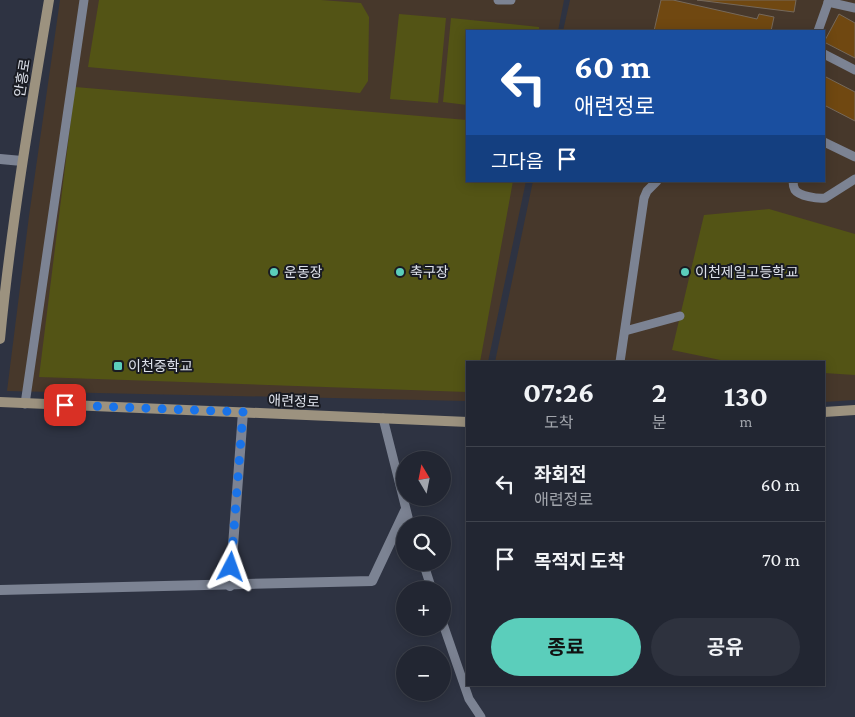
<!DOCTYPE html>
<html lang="ko">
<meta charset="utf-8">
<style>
:root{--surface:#222632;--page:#2e323e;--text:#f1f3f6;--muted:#a2a5ac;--line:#3f434d;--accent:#5bcebb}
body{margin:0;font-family:"Crimson Pro","Noto Sans KR",serif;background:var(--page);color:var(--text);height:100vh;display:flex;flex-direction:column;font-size:19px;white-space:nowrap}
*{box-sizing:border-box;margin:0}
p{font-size:16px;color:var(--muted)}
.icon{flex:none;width:28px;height:28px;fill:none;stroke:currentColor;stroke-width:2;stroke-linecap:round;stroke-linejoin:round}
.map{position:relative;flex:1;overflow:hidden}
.details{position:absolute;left:466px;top:361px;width:359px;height:325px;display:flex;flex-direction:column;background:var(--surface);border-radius:0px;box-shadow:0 2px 12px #0003,0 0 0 1px var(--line)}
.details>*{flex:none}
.banner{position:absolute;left:466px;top:30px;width:359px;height:152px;border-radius:0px;box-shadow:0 2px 12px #0003,0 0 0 1px var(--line);background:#1a4fa0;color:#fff;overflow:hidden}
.needle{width:32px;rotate:350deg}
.controls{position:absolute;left:396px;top:451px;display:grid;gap:10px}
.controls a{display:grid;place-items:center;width:55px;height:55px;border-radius:50%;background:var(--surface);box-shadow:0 2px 12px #0003,0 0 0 1px var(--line);font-size:25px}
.pin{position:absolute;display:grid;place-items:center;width:42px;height:42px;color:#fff;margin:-21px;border-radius:10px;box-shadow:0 2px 8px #0006}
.me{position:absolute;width:55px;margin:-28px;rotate:4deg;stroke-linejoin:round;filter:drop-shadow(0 0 4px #0008)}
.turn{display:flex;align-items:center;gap:18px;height:105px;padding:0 25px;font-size:22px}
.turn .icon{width:65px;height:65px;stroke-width:2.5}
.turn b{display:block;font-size:35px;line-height:42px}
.then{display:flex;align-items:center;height:48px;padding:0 25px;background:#0003;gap:10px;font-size:19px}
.eta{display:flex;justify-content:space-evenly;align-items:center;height:85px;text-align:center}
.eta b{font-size:30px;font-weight:700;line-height:35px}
.action{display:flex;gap:10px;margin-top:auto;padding:10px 25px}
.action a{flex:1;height:58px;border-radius:30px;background:var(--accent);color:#111;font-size:20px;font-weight:700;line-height:58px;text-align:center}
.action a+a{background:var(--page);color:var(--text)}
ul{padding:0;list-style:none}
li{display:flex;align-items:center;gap:15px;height:75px;padding:0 25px;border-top:1px solid var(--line)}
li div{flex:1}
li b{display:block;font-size:19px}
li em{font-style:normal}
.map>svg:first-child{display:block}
.education{fill:#47382b}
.green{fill:#535415}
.building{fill:#704811;stroke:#76695b}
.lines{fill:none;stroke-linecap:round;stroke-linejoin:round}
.lane{stroke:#7c8393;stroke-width:9}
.street{stroke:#7c8393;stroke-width:10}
.secondary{stroke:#9c927f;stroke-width:10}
.route{stroke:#1a73e8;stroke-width:9;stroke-dasharray:0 16.2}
.poi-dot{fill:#5bcebb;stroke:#191b22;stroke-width:2}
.labels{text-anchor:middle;stroke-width:4;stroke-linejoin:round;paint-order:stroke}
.street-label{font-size:14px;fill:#dce0e9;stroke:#191b22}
.poi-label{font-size:14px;fill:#dce0e9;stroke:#191b22;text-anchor:start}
</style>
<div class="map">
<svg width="855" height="717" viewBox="0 0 855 717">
<rect width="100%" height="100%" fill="#2e3342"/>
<g class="education">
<path d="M60,0H564L558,31H468V181H526L488,362H468L467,401L7,391L29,216Z"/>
<path d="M570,0H855V400L824,402V362H495L533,181H824V31H563Z"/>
</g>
<g class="green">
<path d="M99,0H321L361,3L369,17L368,81L360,93L88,67Z"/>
<path d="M399,14L446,18L438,103L390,99Z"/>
<path d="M451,18L539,27V31H468L467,105L443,102Z"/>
<path d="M75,87L467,120L468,181H513L480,362H468L467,392L39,377Z"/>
<path d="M769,209L855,234V375L824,373V362H730L672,350L704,215Z"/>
</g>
<g class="building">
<path d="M661,0H673L757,19L759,14L774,17L771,31H654Z"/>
<path d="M697,0H796L794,12Z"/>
<path d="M839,14L855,23V58L824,42Z"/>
<path d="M824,76L855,92V121L824,105Z"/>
</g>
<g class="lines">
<g class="lane">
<path d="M498,0H511"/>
<path d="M828,2L855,8"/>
<path d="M818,31L829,0"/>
<path d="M824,54L855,70"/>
<path d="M824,142L855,157"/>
<path d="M793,181C793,183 794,188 795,190C799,196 818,199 825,198L855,179"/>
<path d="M625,331L680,316"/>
<path d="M620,362L644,198L647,191L657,181"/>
<path d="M25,404L84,0"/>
<path d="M383,418L410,525"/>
<path d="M423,562L432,590"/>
<path d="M442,621L469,699L481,717"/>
</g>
<g class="street">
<path d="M0,159L22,161"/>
<path d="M230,586L243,412"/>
<path d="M0,590L372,581L405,511"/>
</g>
<g class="secondary">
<path d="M0,339C11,225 30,113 49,0"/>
<path d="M0,402L468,422"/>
<path d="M824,412L855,410"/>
</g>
</g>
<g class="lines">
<path class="route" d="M65,405L243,412L231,567"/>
</g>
<g class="poi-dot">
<circle cx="274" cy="272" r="5"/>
<circle cx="400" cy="272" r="5"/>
<circle cx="685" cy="272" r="5"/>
<rect x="113" y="361" width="10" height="10" rx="2.5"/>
</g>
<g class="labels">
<g class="street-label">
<text transform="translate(22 78) rotate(-81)" y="5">안흥로</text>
<text transform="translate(294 401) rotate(2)" y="5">애련정로</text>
</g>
<g class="poi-label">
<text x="284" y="277">운동장</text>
<text x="410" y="277">축구장</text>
<text x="695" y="277">이천제일고등학교</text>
<text x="128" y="371">이천중학교</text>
</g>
</g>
</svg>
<div class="controls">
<a><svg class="needle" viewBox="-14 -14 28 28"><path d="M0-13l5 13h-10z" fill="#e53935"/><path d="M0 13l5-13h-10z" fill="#a2a5ac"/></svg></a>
<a><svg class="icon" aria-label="search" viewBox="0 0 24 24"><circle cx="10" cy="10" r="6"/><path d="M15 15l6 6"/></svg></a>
<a>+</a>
<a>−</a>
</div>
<div class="pin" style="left:65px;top:405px;background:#d93025"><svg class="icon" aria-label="arrive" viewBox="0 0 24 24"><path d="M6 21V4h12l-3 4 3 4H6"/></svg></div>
<svg class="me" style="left:231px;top:567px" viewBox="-20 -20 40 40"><path d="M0-17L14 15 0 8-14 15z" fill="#1a73e8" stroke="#fff" stroke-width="4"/></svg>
<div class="banner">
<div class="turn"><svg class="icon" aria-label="left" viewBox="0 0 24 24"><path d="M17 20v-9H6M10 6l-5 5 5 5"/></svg><div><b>60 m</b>애련정로</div></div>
<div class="then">그다음<svg class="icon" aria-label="arrive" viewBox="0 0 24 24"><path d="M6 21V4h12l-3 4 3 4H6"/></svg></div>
</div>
<section class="details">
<div class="eta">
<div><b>07:26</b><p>도착</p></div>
<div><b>2</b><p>분</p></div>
<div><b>130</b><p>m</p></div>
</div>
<ul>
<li><svg class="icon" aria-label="left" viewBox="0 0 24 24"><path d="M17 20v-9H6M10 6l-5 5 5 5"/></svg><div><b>좌회전</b><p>애련정로</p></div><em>60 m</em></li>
<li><svg class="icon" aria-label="arrive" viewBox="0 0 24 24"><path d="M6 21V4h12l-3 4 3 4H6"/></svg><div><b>목적지 도착</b></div><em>70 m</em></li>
</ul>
<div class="action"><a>종료</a><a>공유</a></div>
</section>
</div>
